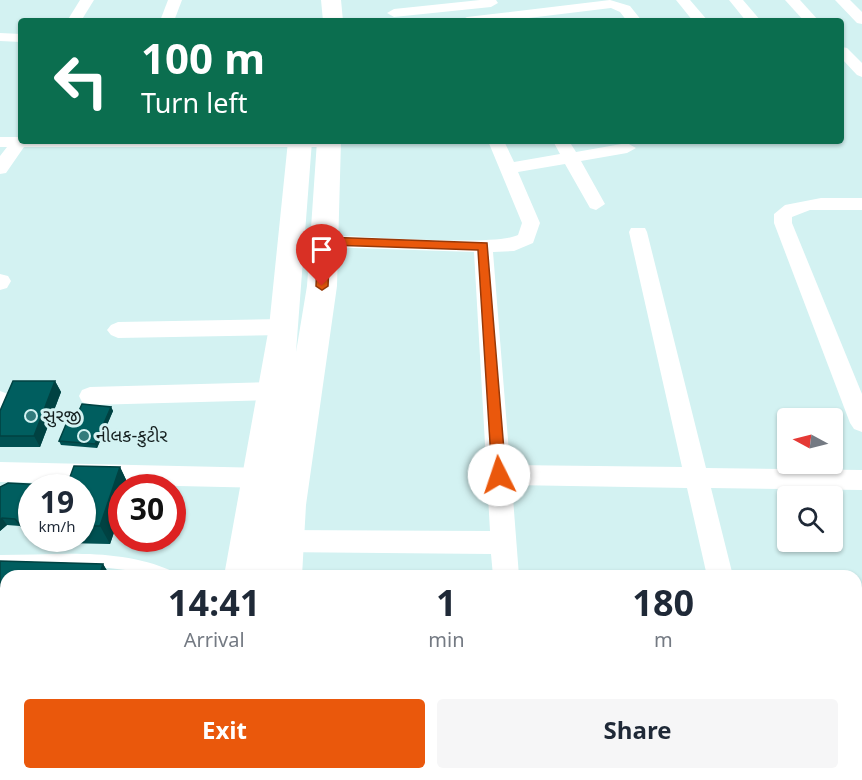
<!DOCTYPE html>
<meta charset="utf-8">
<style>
:root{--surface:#fff;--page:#f6f6f7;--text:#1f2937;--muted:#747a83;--accent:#ea580c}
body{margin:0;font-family:Georgia,"Noto Sans Gujarati",serif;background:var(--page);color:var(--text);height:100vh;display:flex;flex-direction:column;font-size:22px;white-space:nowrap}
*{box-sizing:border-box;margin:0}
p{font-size:20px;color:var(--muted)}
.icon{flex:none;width:33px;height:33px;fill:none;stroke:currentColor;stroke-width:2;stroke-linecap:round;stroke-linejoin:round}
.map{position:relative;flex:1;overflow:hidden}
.details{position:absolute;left:0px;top:570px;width:862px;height:210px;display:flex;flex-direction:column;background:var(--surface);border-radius:18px 18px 0 0;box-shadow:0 2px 4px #0004}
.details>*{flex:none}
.guide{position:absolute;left:18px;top:18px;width:826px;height:126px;border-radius:6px;box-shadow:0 2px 4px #0004;background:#0b6e4f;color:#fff;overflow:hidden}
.needle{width:39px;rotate:277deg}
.tools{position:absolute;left:777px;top:408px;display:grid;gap:12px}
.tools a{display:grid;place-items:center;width:66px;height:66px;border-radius:6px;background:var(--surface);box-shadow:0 2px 4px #0004;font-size:30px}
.speed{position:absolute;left:18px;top:474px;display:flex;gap:12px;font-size:30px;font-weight:700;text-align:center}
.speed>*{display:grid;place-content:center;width:78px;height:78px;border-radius:50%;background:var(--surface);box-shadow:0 2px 4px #0004;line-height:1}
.speed small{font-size:15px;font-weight:400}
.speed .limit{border:9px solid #d22;background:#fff;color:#111}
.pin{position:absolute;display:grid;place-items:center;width:51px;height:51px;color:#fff;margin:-62px -26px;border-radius:50% 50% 50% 0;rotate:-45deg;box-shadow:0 0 6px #0007}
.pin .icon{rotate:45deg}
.me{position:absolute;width:66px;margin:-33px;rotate:356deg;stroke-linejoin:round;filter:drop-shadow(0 0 4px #0008)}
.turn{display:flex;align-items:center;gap:21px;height:126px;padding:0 24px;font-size:27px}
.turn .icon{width:78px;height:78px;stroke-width:2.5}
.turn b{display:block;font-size:42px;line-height:51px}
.eta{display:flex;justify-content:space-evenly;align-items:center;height:102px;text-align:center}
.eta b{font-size:36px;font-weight:700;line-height:42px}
.cta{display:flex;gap:12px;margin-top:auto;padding:12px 24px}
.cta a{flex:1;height:69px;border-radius:6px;background:var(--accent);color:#fff;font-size:24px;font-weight:700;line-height:69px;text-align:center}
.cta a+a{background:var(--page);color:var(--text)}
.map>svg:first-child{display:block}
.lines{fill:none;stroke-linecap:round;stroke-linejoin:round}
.service{fill:#fff;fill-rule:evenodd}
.minor{fill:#fff;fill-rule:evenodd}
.secondary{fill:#fff;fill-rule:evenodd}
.wall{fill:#005152}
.shaded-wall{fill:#004242}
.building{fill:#005e5f;stroke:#004242;stroke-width:1.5}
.route{fill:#ea580c;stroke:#983908;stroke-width:1.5}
.poi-dot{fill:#327b7c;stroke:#d3f2f2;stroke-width:2}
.labels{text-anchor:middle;stroke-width:6;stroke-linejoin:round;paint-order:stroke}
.poi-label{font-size:18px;fill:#131e1e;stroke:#d3f2f2;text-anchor:start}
</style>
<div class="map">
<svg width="862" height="780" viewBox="0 0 862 780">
<rect width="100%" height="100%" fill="#d3f2f2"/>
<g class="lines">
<g class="service">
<path d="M0,555C57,555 119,547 172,571L174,576C152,576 131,570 109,568C73,566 36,567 0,567Z"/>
<path d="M134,774H150L148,780H132Z"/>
</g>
<g class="minor">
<path d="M80,0H94L81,21H67Z"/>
<path d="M168,0H182L174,21H160Z"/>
<path d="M480,0H496L498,3L491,7L394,17L387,13L394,9Z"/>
<path d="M610,0L630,6L642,21H627L620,12L611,8L503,21H460L467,17Z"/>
<path d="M676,0H690L708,21H693Z"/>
<path d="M729,0H743L761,21H746Z"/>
<path d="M785,0H800L819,21H804Z"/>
<path d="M835,0H850L862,12V24L857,23Z"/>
<path d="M0,33L21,34V42L0,41Z"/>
<path d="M842,47L847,48L862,63V77L857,75L842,59Z"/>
<path d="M0,137H21V141L337,142L329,147H24L6,173L0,174V156L7,147H0Z"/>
<path d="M488,141H504L514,162L560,154L553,141H569L576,152L627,143L636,148L627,153L581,161L605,204L596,210L590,208L565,164L518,172L540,223L533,243L514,251L493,252L510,465L682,467L629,232L631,228H645L647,232L706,468L862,470V490L711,488L733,576H707L687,488L512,485L519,576H493L491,554L275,552L266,549L262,541L266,533L275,530L490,531L474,252L324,247L317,245L314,241L317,237L324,235C359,236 494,247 518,235L522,223Z"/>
<path d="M821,198H862V210H810L792,217V223L862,394V432L854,429L850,423L774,223V214L785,205Z"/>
<path d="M0,274L8,276L11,281L7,288L0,290Z"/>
<path d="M284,319L291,322L295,327L291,332L284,335L118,338L111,335L107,330L111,325L118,322Z"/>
<path d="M275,382L283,385L286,391L283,397L275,400L90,405L82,402L79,396L82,390L90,387Z"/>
<path d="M0,391L8,394L16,408L8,426L0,429Z"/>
<path d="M0,462L262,468L271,471L274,478L271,485L262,488L0,482Z"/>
<rect x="504" y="774" width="32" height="6"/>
<path d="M750,774H782L784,780H752Z"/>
</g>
<g class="secondary">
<path d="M321,0H341L343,21H323Z"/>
<path d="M288,141H312L296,352L307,286L317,141H341L337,286L306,505L302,576H224L269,327Z"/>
<path d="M186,774H276L275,780H185Z"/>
</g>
</g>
<g class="wall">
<path d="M55,381L61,392L40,447H0V411Z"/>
<path d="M111,407L113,411L97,448L61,445L59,441Z"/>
<path d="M120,467L129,486V488H122V509L110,544L63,543L61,538H82V488Z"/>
<path d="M0,487L32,538H36L33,541L20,526L7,525L0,531Z"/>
<path d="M0,561L103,564L109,574L6,576V716L0,715Z"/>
</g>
<g class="shaded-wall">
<path d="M55,381L61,392L40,447L34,436Z"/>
<path d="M111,407L113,411L97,448L95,444Z"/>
<path d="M120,467L129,486V488H122V509L110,544L100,526Z"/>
<path d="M2,518L7,525L0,531V520Z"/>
<path d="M32,531V538H36L33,541L28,534Z"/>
<path d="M103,564L109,574L108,576H99Z"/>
</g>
<g class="building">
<path d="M13,381H55L34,436H0V411Z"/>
<path d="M82,404L111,407L95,444L59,441L67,422L77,415Z"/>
<path d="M74,466L120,467L100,526H82V488H66Z"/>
<path d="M8,483L48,485L50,488H32V531L28,534L15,519L2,518L0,520V487Z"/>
<path d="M0,561L103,564L99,576H6V708L0,707Z"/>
</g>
<path class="route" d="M324,237L487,243L506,475L504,479L499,481L492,475L478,250L330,245L328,286L322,290L316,286L318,241Z"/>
<g class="poi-dot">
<circle cx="31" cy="416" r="6"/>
<circle cx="84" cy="436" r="6"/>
</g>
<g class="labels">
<g class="poi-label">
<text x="43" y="422">સુરજી</text>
<text x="96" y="442">નીલક-કુટીર</text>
</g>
</g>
</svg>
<div class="tools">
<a><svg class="needle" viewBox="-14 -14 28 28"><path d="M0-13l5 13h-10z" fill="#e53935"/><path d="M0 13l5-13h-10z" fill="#747a83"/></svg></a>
<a><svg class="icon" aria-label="search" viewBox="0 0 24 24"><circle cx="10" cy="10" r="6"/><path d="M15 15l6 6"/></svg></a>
</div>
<div class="speed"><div>19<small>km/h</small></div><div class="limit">30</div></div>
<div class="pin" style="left:322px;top:286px;background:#d93025"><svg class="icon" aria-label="arrive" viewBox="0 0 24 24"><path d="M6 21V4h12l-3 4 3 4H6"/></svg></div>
<svg class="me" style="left:499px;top:475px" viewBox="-20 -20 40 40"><circle r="19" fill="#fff"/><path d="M0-13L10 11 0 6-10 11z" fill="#ea580c"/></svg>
<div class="guide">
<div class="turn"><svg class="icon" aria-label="left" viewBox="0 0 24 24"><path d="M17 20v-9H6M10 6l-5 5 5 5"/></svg><div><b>100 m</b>Turn left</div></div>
</div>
<section class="details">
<div class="eta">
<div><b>14:41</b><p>Arrival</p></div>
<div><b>1</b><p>min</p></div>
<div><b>180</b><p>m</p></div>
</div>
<div class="cta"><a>Exit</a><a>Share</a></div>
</section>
</div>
